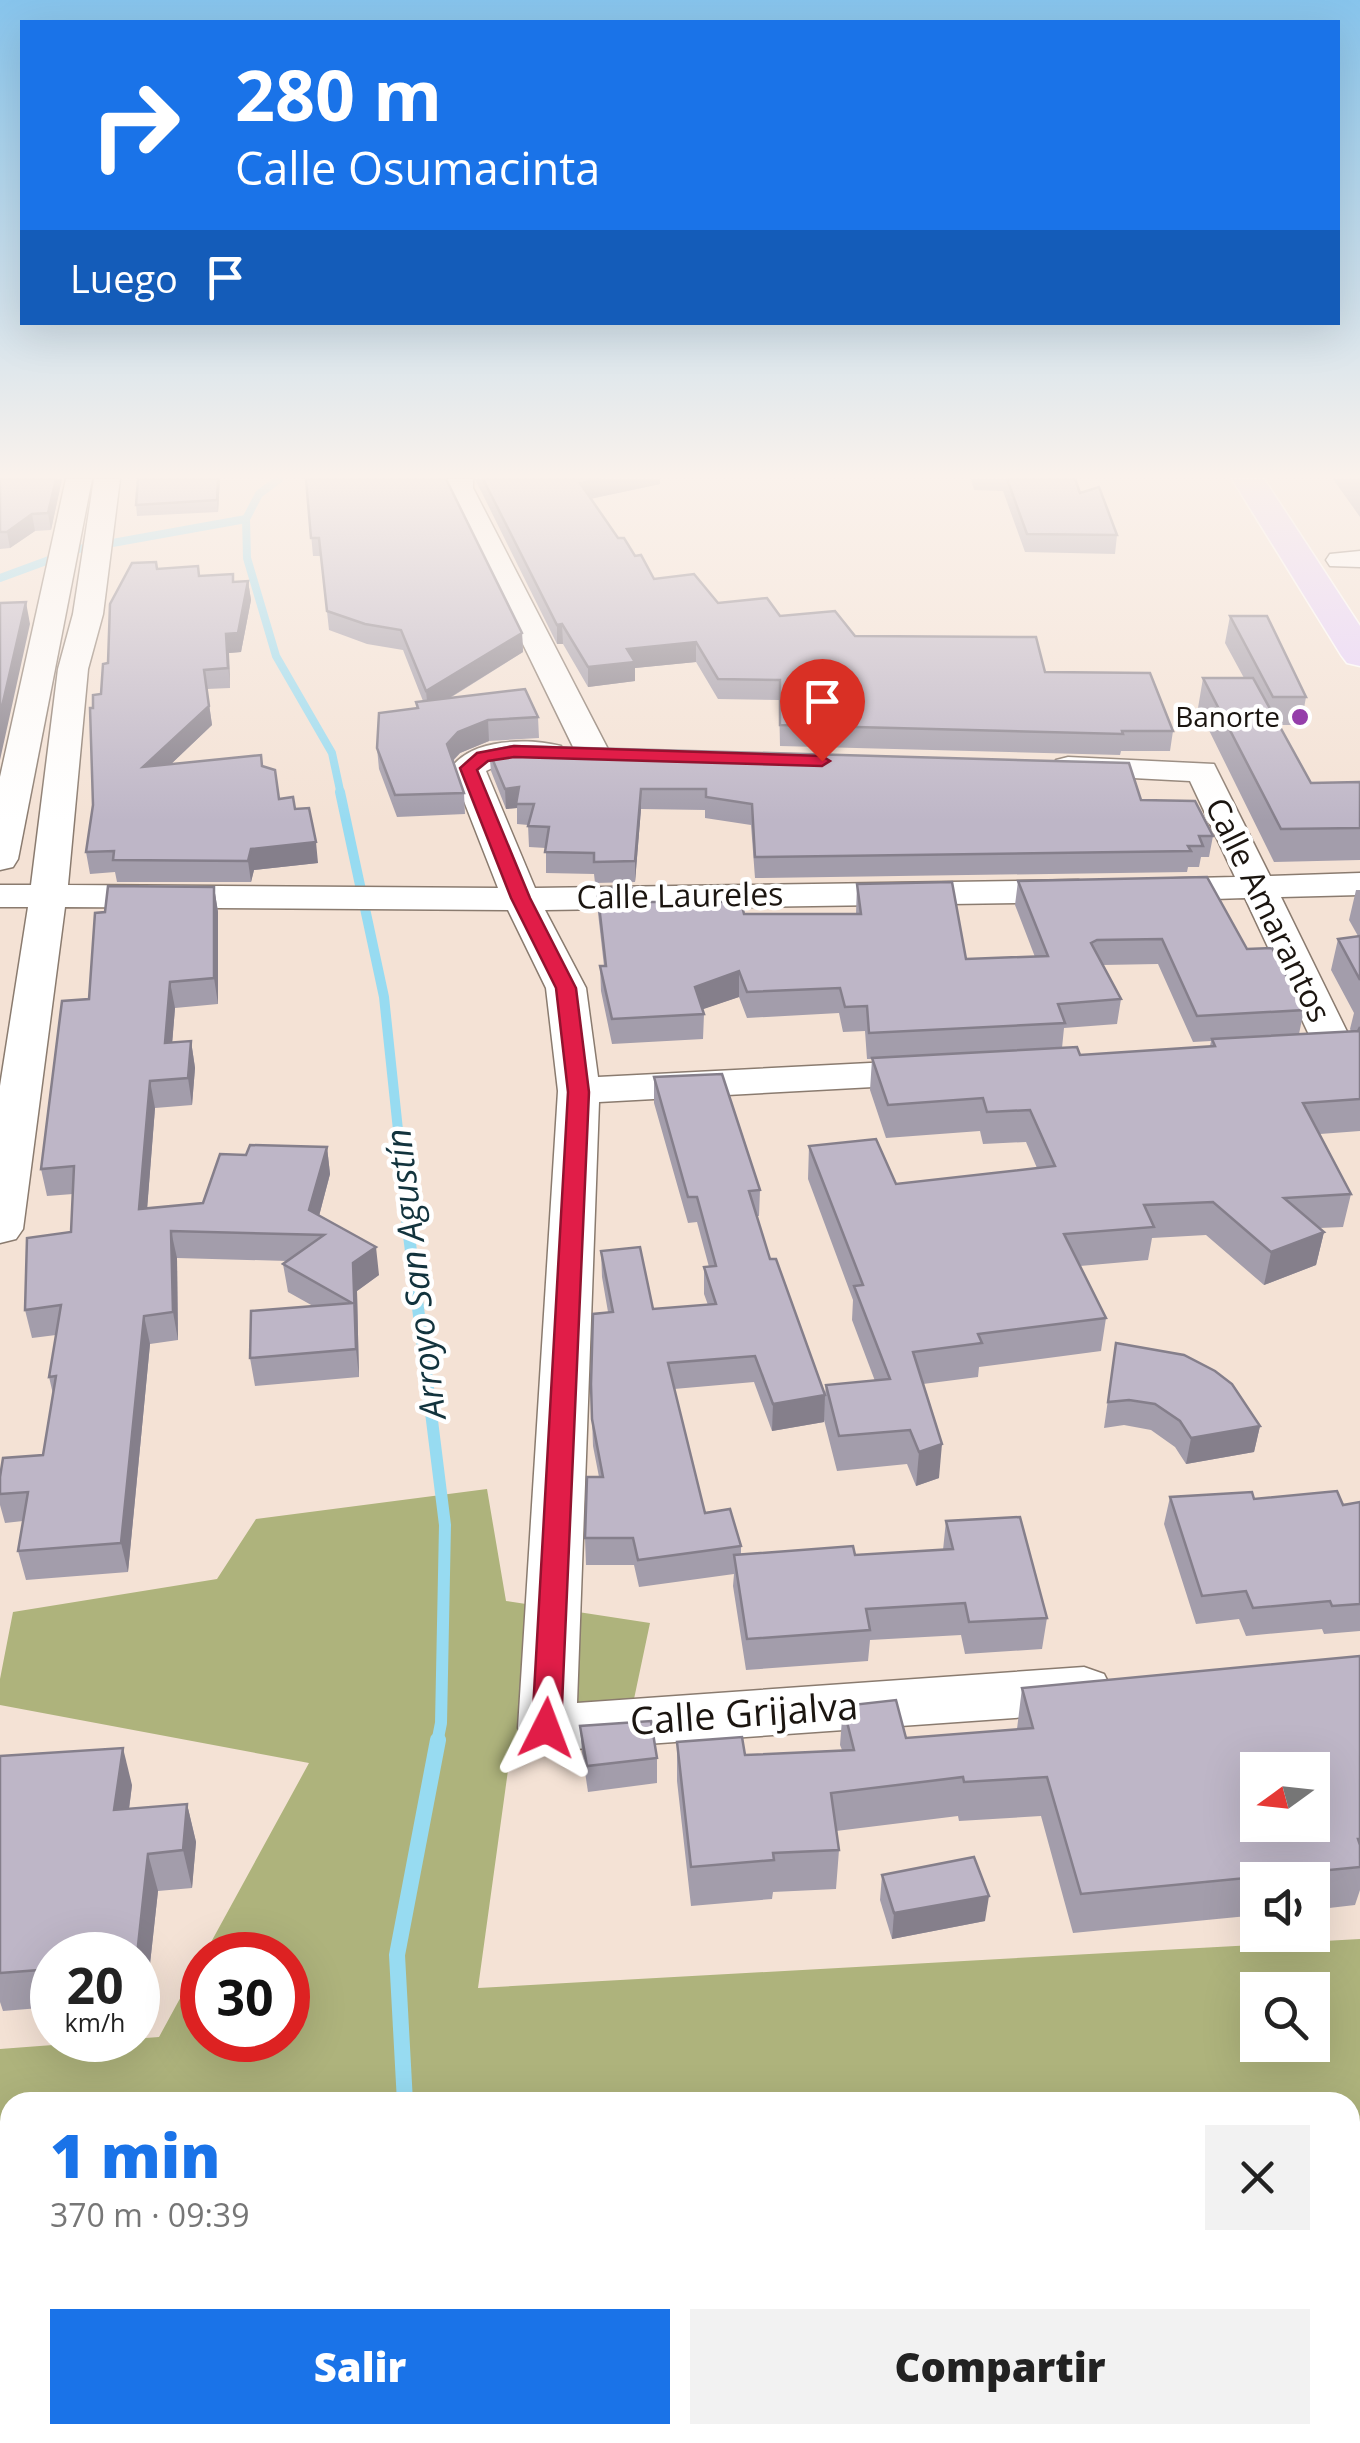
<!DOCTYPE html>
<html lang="es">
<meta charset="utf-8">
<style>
:root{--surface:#fff;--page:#f2f2f2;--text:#222;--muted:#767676;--accent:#1a73e8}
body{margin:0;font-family:"Open Sans",sans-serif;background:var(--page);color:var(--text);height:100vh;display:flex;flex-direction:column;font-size:38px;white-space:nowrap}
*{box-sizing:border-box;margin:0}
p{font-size:32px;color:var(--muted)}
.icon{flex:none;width:55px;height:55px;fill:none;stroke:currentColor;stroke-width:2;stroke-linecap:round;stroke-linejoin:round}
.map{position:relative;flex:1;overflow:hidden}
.details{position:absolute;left:0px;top:2092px;width:1360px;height:352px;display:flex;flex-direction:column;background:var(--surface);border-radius:30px 30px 0 0;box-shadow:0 10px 40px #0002}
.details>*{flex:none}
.guide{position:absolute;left:20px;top:20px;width:1320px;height:305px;border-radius:0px;box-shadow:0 10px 40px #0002;background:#1a73e8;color:#fff;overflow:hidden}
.needle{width:65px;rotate:255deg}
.controls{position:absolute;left:1240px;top:1752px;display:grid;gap:20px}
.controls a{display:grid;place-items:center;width:90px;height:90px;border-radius:0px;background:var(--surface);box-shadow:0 10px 40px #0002;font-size:50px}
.speed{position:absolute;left:30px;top:1932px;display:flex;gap:20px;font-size:50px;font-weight:700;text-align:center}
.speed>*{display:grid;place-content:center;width:130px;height:130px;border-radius:50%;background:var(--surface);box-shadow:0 10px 40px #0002;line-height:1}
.speed small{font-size:25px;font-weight:400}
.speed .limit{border:15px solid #d22;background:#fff;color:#111}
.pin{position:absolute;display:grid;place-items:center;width:85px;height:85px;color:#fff;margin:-102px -42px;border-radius:50% 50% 50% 0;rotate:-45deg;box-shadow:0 0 10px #0007}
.pin .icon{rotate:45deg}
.me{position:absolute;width:110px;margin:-55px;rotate:3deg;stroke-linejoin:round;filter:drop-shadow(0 0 8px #0008)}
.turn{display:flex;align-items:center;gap:35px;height:210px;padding:0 50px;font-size:45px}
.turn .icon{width:130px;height:130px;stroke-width:2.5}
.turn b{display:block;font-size:70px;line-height:85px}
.then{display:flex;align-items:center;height:95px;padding:0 50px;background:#0003;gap:20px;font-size:38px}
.round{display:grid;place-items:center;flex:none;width:105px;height:105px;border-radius:0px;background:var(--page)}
.summary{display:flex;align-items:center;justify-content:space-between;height:170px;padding:0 50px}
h1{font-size:60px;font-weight:800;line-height:75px;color:var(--accent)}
.primary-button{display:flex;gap:20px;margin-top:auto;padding:20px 50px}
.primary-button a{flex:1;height:115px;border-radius:0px;background:var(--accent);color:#fff;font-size:40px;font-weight:800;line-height:115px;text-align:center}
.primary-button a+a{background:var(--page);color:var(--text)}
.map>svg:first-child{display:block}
.forest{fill:#aeb37c;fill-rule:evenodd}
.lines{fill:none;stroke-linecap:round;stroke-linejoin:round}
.stream-far3{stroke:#97dbf1;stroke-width:8}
.stream-far2{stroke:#97dbf1;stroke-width:10}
.stream-far1{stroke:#97dbf1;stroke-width:12}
.stream{stroke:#97dbf1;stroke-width:16}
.minor-casing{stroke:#8a7b6f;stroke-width:3}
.major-casing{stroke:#fff;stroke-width:3}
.minor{fill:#fff;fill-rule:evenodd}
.major{fill:#e6d1fd;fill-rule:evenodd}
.wall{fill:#a39dab;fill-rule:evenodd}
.shaded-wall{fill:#857f8b}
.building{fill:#beb6c7;stroke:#857f8b;stroke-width:2.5;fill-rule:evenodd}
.route{fill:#e11d48;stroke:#92132f;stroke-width:2.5}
.poi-dot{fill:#953eaa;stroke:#fff;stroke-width:4}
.labels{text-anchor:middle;stroke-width:9;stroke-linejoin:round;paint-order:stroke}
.far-poi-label{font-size:28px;fill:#1b1510;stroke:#fff;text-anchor:end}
.street-label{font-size:32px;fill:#1b1510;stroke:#fff}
.water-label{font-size:35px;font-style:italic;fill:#12333d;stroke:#fff}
.near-street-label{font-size:38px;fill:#1b1510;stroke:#fff}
</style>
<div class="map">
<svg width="1360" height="2443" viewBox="0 0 1360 2443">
<rect width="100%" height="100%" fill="#f4e2d5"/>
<path class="forest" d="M487,1489L506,1601L650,1623L626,1737L509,1763L478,1988L1360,1939V2125L1350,2126V2102H10V2435H512L509,2443H0V2049L159,2037L202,1958V2040H288V1955H204L309,1763L0,1705V1679L13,1612L217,1579L256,1519ZM1258,1990H1312V2045H1258Z"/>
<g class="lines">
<g class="stream-far3">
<path d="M279,479L259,494L246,519L247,558L276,656L332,753L341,795"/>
<path d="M0,578L79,549L246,519"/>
</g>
<path class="stream-far2" d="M340,792L384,997L406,1206"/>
<path class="stream-far1" d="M405,1203L445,1525L441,1723L437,1743"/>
<g class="stream">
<path d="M405,2102L397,1955L438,1740"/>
<path d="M370,2443L372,2435"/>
</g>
<g class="minor-casing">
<g id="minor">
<path d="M66,479H92L18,859L13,867L0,870V777Z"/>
<path d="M94,479H120L103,614L88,669L68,885L498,888L451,768C472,738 529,738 561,746L566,753L561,760C535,766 510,758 486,771L535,888L1078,880L1091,883L1096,891L1091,899L1078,902L545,910L586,988L598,1077L929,1060L944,1063L950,1072L944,1081L929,1084L599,1102L577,1703L1084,1667L1104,1674L1112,1690L1104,1706L1084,1713L547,1751L527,1745L518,1728L558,1091L546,988L508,910L65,907L23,1229L16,1239L0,1243V1086L28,907H0V885H31L58,669L73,614Z"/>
<path d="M447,479H473V488L611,755L606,762H582L577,755L447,488Z"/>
<path d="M1360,551V567L1330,566L1326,560L1330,554Z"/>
<path d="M1068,757L1214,764L1270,876L1360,873V895L1281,897L1356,1050L1350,1059L1293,1064L1279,1061L1273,1052L1279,1043L1311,1039L1245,898L1152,901L1139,898L1134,890L1139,882L1152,879L1235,877L1190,781L1056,774L1051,767L1056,760Z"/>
<path d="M1360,2396V2443H1297L1300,2435H1350V2400Z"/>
</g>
</g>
<g class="major-casing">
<path id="major" d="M1232,479H1264L1360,626V666L1347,663L1341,655Z"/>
</g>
<use href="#minor" class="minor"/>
<use href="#major" class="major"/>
</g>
<g class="wall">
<path d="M0,479H62L51,530L35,531L10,548L0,549Z"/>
<path d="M138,479H220L218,512L137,516L136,505Z"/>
<path d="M306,479L522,633L523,652L450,698L538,717L539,738L489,741L460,753L453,761L464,793L465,814L397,817L379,769L377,748L417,709L416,702L423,701L403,650L367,644L329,630L321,556H313Z"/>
<path d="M475,479H660V484L590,499L618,538L654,579L718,603L780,616L855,636L1045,672L1173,731L1170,751H1121L1120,755L780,746L779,700L718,699L696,662L635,668V681L588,687L563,644H557Z"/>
<path d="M971,479H1075L1080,493L1117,535L1115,554L1025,552L1003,491L974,490Z"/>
<path d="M1333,479H1360V517Z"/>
<path d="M198,566L200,576L234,582L248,581L251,600L241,652L229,653L230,688L207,689L212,725L171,764L262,766L279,799L295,809L318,863L254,870L251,882H117L115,872L90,874L86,852L93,805V708L158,569Z"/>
<path d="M1230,616L1306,697L1301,725H1279L1311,783L1360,782V860L1274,862L1198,708L1203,678H1244L1225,643Z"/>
<path d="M489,751L1141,800L1213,836L1209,857H1201L1199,867H1188L1187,872L755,878L751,825L705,818V810L641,809L635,882L595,883L594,874L546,873V848L529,847L528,825L517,824V808L506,809L491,771Z"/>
<path d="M1018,881L1247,949L1304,1010L1299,1034L1351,1031L1350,1029L1354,1013L1331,970L1338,939L1358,936L1349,920L1356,890H1360V1131L1320,1134L1351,1194L1343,1227L1320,1228L1324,1232L1316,1265L1264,1285L1206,1235L1152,1238L1148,1260L1080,1266L1106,1318L1101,1351L979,1367L978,1377L923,1384L939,1478L916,1486L907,1464L837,1471L824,1420V1422L772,1431L754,1382L674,1389L705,1513L741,1546V1554L855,1555L943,1550L946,1521L1047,1618L1042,1649L965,1654L961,1635L870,1640L868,1661L746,1670L733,1586L734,1574L639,1587L634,1565H586L585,1538L599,1477L593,1446L592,1419L608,1312L602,1277L601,1251L653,1309L708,1305L704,1294V1267H709L697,1222L688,1223L654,1103V1077L760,1190L759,1216H757L770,1259L825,1394L826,1385L875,1381L852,1320L853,1300L808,1179L809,1146L896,1184L1037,1168L1026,1142L983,1144L980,1131L886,1138L870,1090L872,1059H867L865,1031L843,1032L839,1013L747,1018L739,997L702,1009L704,1014L703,1039L612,1044L601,991L600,966H604L598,913L597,888H632V902L744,914H856L857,884L966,959L1035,957L1015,905ZM1158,964L1193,1042L1211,1041L1210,1046L1080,1055L1062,1048L1064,1028L1117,1024L1121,999L1102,965Z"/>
<path d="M214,887L218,912V1004L175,1008L172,1043L191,1041L195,1068L192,1105L155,1108L147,1208L203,1203L246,1155L327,1147L330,1174L319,1216L379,1275L357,1291L359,1377L255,1386L250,1358L313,1306L288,1292L283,1264L287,1261L177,1258L178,1340L150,1344L128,1572L26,1580L18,1551L23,1521L5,1523L0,1505V1477L43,1455L53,1394L49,1377L56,1335L32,1338L25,1310L71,1232L73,1194L47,1196L41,1169L89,999L105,912Z"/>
<path d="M1116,1343L1260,1426L1254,1452L1186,1464L1175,1447L1151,1430L1124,1425L1104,1428Z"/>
<path d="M1170,1497L1254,1499L1343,1505L1360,1502V1631L1324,1634L1322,1629L1246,1636L1239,1619L1196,1624L1164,1524Z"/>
<path d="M1360,1656V1890L1355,1905L1312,1910V1880H1258V1915L1073,1933L1041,1816L959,1821L958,1816L836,1831L839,1850L836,1889L773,1892L772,1899L691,1906L677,1781V1742L745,1755L842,1750L840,1745L843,1706L906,1738L1017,1729L1022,1688Z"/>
<path d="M580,1726L657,1758V1783L588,1792L582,1752Z"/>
<path d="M0,1756L132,1785L129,1809L187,1804L196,1842L192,1888L158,1891L146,2000L138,2001V1955H52V2007L3,2011L0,2002Z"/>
<path d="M882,1875L985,1921L892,1939L880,1900Z"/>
<rect x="549" y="2435" width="150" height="8"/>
<path d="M995,2435H1050L1049,2439L1026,2443H997Z"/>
<path d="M1214,2435H1248L1217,2442Z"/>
</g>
<g class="shaded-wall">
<path d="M56,479H62L51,530L48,513Z"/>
<path d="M218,479H220L218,512L217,500Z"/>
<path d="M601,479H660V484L580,501V483Z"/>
<path d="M32,514L35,531L10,548L7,532Z"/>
<path d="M248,581L251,600L241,652L229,653L230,688L226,634Z"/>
<path d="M26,602L30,624L0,760V715Z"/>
<path d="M562,624L563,644H557V625Z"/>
<path d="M522,633L523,652L428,711L426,691Z"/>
<path d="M696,642V662L635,668V681L588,687V667L627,649Z"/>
<path d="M204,670L212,725L147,787L143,767Z"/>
<path d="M488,720L489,741L460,753L448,765L447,744L458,732Z"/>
<path d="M519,787L517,808L506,809L505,789Z"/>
<path d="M641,789V809L635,882V861Z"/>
<path d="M316,842L318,863L254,870L251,882L248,861L251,849Z"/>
<path d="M214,887L218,912V1004L214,978Z"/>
<path d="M739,971V997L695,1012V987Z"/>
<path d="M170,982L175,1008L170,1070L165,1043Z"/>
<path d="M191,1041L195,1068L192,1105L188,1078Z"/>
<path d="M150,1081L155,1108L145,1236L139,1209Z"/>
<path d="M327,1147L330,1174L314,1235L309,1210Z"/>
<path d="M171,1231L177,1258L178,1340L173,1312Z"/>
<path d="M1324,1232L1316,1265L1264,1285L1271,1252Z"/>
<path d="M376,1247L379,1275L357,1291L359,1377L356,1349L353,1263Z"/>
<path d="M144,1316L150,1344L128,1572L121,1543Z"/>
<path d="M825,1395L824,1422L772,1431L773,1404Z"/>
<path d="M1260,1426L1254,1452L1186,1464L1191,1438Z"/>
<path d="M942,1444L939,1478L916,1486L919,1452Z"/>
<path d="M123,1748L132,1785L124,1848L114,1810Z"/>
<path d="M187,1804L196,1842L192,1888L183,1850Z"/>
<path d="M148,1854L158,1891L146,2000L138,1968L137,1955Z"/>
<path d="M989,1896L985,1921L892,1939L894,1913Z"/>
</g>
<g class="building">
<path d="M0,479H56L48,513L32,514L7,532H0Z"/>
<path d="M138,479H218L217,500L136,505Z"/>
<path d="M306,479H446L522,633L426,691L401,630L365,624L327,611L319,538H311Z"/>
<path d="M483,479H601L580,483L618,538H624L635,556L641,555L654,579L694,574L718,603L767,598L780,616L835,611L855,636L1036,637L1045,672L1150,673L1173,731H1122L1123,734L780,725V680L718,679L696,642L627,649L635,662L588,667L562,624L557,625Z"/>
<path d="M1007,479H1075L1080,493L1099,487L1117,535L1027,534Z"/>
<path d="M156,562L157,569L198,566L199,576L233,574V582L248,581L238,633L226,634L228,668L204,670L209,706L143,767L261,755L262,766L275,770L279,799L293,797L295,809L309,808L316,842L251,849L248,861L113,860L114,851L86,852L93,805L90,708H93V695L101,694L103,664L108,663L110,604L132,563Z"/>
<path d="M26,602L0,715V603Z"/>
<path d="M1230,616H1267L1306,697H1273Z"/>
<path d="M1203,678H1253L1311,783L1360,782V828L1281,829Z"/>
<path d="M525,689L538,717L488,720L458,732L447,744L464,793L395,795L377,748L379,713L418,708L416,702Z"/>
<path d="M513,746L1129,763L1141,800L1195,801L1213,836H1199L1203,846H1188L1191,851L755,857L752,804L706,797V789H641L635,861L594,862V853L545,852L549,827L528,826L534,804H516L519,787L505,789L489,751Z"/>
<path d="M1207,877L1247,949L1272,948L1304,1010L1197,1016L1162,939L1097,940L1091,943L1121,999L1058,1004L1065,1023L869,1033L867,1006L845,1007L840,988L747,992L739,971L695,987L704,1014L612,1019L600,966H606L597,888H632L631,902H741L744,914H861L857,884L952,882L966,959L1048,956L1018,881Z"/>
<path d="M108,886L214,887V978L170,982L165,1043L191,1041L188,1078L150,1081L139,1209L203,1203L220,1154L246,1155L250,1145L327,1147L309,1210L376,1247L353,1263L356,1349L250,1358L251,1311L352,1303L283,1264L324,1235L171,1231L173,1312L144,1316L121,1543L18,1551L28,1492L0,1494V1477L3,1458L43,1455L56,1376L49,1377L61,1305L25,1310L27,1238L71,1232L74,1166L41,1169L62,1001L89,999L95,913L105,912Z"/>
<path d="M1360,936V980L1338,939Z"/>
<path d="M1360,1027V1099L1303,1103L1351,1194L1284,1198L1324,1232L1271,1252L1213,1202L1144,1205L1154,1227L1064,1234L1106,1318L978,1334L982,1343L913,1352L942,1444L919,1452L910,1430L839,1436L826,1385L890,1379L854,1286L863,1285L809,1146L876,1139L896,1184L1055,1166L1030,1110L987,1112L983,1098L888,1105L872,1058L1077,1047L1080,1055L1215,1046L1212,1039L1358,1031Z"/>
<path d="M722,1074L760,1190L749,1191L770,1259H776L825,1395L773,1404L755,1356L668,1363L705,1513L730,1509L741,1546L638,1560L633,1538H585L587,1477H603L592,1419L591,1384L593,1314L613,1312L601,1251L640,1247L653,1309L716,1304L704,1267L716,1266L697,1197H688L654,1077Z"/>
<path d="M1116,1343L1184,1355L1215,1371L1232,1384L1260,1426L1191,1438L1180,1421L1155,1404L1129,1400L1108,1402Z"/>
<path d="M1337,1491L1343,1505L1360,1502V1604L1332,1606L1330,1601L1253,1608L1246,1591L1202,1596L1170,1497L1252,1492L1254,1499Z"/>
<path d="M1020,1517L1047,1618L969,1622L965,1603L866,1609L870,1630L747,1639L734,1555L853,1546L855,1555L953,1549L946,1521Z"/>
<path d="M1360,1656V1839H1358L1360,1845V1867L1081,1894L1047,1777L964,1782L963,1777L831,1793L839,1850L773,1853L774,1860L691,1867L677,1742L742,1737L745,1755L854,1750L843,1706L896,1700L906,1738L1033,1728L1022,1688ZM1258,1770H1312V1825H1258Z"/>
<path d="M651,1721L657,1758L587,1766L580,1726Z"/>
<path d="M123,1748L114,1810L187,1804L183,1850L148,1854L137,1955H52V1969L0,1973V1756Z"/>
<path d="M974,1857L989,1896L894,1913L882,1875Z"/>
<path d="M556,2435H699V2436L692,2443H563Z"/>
</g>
<linearGradient id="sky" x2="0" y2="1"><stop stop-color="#87c4ec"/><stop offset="0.58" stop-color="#faf2ec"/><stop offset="1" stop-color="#faf2ec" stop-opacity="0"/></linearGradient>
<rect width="1360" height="821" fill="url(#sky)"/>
<path class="route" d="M514,746L822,756L830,761L822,766L514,757L488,761L477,770L530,898L576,988L589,1092L561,1728L557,1736L546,1739L536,1736L532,1728L568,1092L556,988L511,898L460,768L477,753Z"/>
<circle class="poi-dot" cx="1300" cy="717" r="10"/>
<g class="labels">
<g class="far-poi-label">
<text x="1280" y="727">Banorte</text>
</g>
<g class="street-label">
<text transform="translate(680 896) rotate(-1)" y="11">Calle Laureles</text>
<text transform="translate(1268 910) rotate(64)" y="11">Calle Amarantos</text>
</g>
<g class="water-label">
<text transform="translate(416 1274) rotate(-97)" y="12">Arroyo San Agustín</text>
</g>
<g class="near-street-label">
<text transform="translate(744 1714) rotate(-4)" y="13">Calle Grijalva</text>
</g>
</g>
</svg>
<div class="controls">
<a><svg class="needle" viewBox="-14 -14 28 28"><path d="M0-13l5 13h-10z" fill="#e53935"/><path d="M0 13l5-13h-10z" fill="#767676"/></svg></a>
<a><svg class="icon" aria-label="sound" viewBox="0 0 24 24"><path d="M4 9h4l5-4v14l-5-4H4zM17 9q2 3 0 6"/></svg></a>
<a><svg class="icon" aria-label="search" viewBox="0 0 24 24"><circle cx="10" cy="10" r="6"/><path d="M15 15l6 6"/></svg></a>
</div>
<div class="speed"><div>20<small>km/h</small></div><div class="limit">30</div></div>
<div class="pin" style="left:822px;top:761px;background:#d93025"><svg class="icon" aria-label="arrive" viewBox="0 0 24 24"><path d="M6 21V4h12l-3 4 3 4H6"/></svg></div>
<svg class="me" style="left:546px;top:1728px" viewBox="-20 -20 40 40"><path d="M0-17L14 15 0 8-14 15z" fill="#e11d48" stroke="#fff" stroke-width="4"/></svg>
<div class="guide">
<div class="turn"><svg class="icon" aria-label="right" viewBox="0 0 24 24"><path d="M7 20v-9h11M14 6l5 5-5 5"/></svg><div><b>280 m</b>Calle Osumacinta</div></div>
<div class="then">Luego<svg class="icon" aria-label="arrive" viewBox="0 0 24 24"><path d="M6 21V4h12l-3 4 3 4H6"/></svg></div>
</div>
<section class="details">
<div class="summary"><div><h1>1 min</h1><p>370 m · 09:39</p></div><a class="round"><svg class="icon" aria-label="close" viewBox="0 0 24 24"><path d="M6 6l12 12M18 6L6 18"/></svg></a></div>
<div class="primary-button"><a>Salir</a><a>Compartir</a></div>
</section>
</div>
